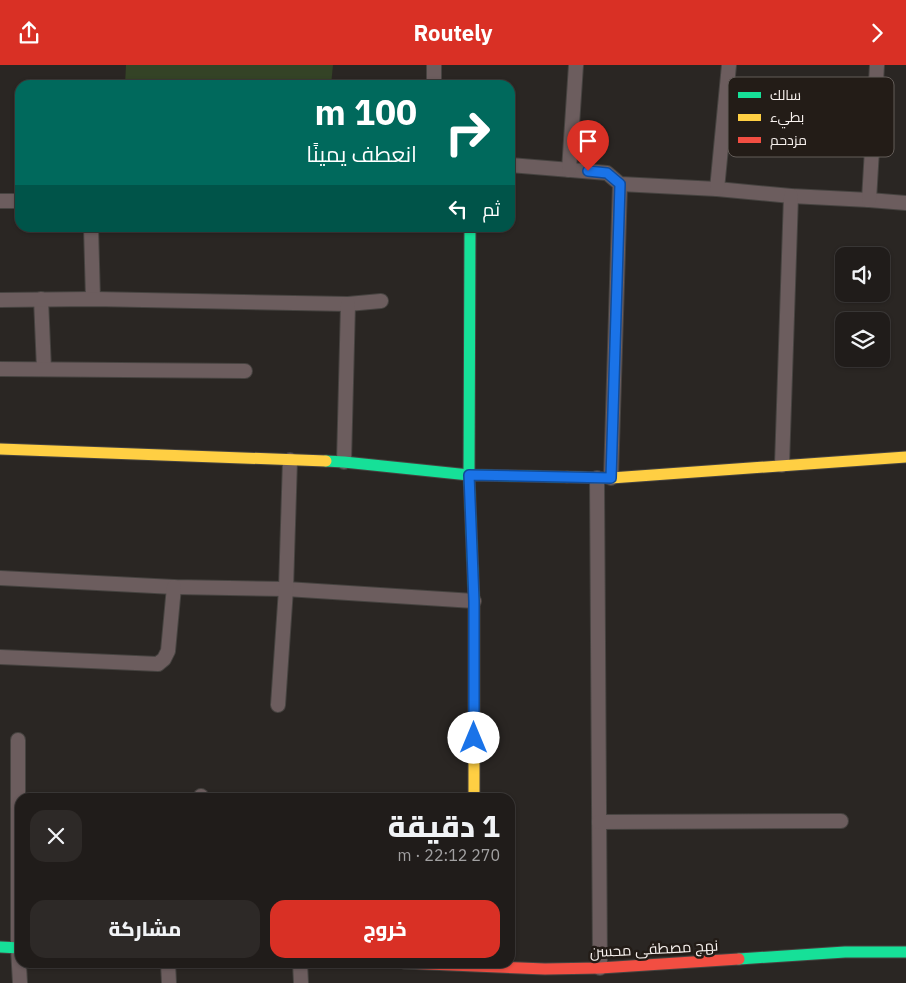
<!DOCTYPE html>
<html lang="ar">
<meta charset="utf-8">
<style>
:root{--surface:#201c1a;--page:#2d2927;--text:#f1f3f6;--muted:#a2a1a2;--line:#3d3a39;--accent:#d93025}
body{margin:0;font-family:"IBM Plex Sans",Cairo,sans-serif;background:var(--page);color:var(--text);direction:rtl;height:100vh;display:flex;flex-direction:column;font-size:19px;white-space:nowrap}
*{box-sizing:border-box;margin:0}
p{font-size:16px;color:var(--muted)}
.icon{flex:none;width:28px;height:28px;fill:none;stroke:currentColor;stroke-width:2;stroke-linecap:round;stroke-linejoin:round}
.map{position:relative;flex:1;overflow:hidden;direction:ltr}
.drawer{position:absolute;left:15px;top:728px;width:500px;height:175px;display:flex;flex-direction:column;background:var(--surface);border-radius:15px;box-shadow:0 1px 4px #0004,0 0 0 1px var(--line);direction:rtl}
.drawer>*{flex:none}
.banner{position:absolute;left:15px;top:15px;width:500px;height:152px;border-radius:15px;box-shadow:0 1px 4px #0004,0 0 0 1px var(--line);direction:rtl;background:#00695c;color:#fff;overflow:hidden}
.controls{position:absolute;left:835px;top:182px;display:grid;gap:10px}
.controls a{display:grid;place-items:center;width:55px;height:55px;border-radius:10px;background:var(--surface);box-shadow:0 1px 4px #0004,0 0 0 1px var(--line);font-size:25px}
.pin{position:absolute;display:grid;place-items:center;width:42px;height:42px;color:#fff;margin:-51px -21px;border-radius:50% 50% 50% 0;rotate:-45deg;box-shadow:0 0 5px #0007}
.pin .icon{rotate:45deg}
.me{position:absolute;width:55px;margin:-28px;rotate:0deg;stroke-linejoin:round;filter:drop-shadow(0 0 4px #0008)}
.turn{display:flex;align-items:center;gap:18px;height:105px;padding:0 15px;font-size:22px}
.turn .icon{width:65px;height:65px;stroke-width:2.5}
.turn b{display:block;font-size:35px;line-height:42px}
.then{display:flex;align-items:center;height:48px;padding:0 15px;background:#0003;gap:10px;font-size:19px}
.round{display:grid;place-items:center;flex:none;width:52px;height:52px;border-radius:15px;background:var(--page)}
.head{display:flex;align-items:center;justify-content:space-between;height:85px;padding:0 15px}
h1{font-size:30px;font-weight:800;line-height:38px}
.primary-button{display:flex;gap:10px;margin-top:auto;padding:10px 15px}
.primary-button a{flex:1;height:58px;border-radius:15px;background:var(--accent);color:#fff;font-size:20px;font-weight:800;line-height:58px;text-align:center}
.primary-button a+a{background:var(--page);color:var(--text)}
header{display:flex;justify-content:space-between;align-items:center;height:65px;padding:0 15px;background:var(--accent);color:#fff;font-size:22px;font-weight:800}
.map>svg:first-child{display:block}
.green{fill:#344326}
.lines{fill:none;stroke-linecap:round;stroke-linejoin:round}
.street-casing{stroke:#464340;stroke-width:16}
.fast-casing{stroke:#464340;stroke-width:13}
.slow-casing{stroke:#464340;stroke-width:13}
.jam-casing{stroke:#464340;stroke-width:13}
.street{stroke:#6c5d5e;stroke-width:14}
.fast{stroke:#16e098;stroke-width:11}
.slow{stroke:#ffcf43;stroke-width:11}
.jam{stroke:#f24e42;stroke-width:11}
.route-casing{stroke:#114b97;stroke-width:12}
.route{stroke:#1a73e8;stroke-width:9}
.labels{text-anchor:middle;stroke-width:5;stroke-linejoin:round;paint-order:stroke}
.street-label{font-size:15px;fill:#f8f2ef;stroke:#231c17}
.key{fill:#231c17;stroke:#635c58;stroke-width:1}
.key-label{font-size:14px;fill:#f8f2ef}
</style>
<header><svg class="icon" aria-label="forward" viewBox="0 0 24 24"><path d="M9 5l7 7-7 7"/></svg>Routely<svg class="icon" aria-label="share" viewBox="0 0 24 24"><path d="M12 15V3M7 8l5-5 5 5M5 13v7h14v-7"/></svg></header>
<div class="map">
<svg width="906" height="918" viewBox="0 0 906 918">
<rect width="100%" height="100%" fill="#2a2623"/>
<path class="green" d="M126,0H333L331,20H125Z"/>
<g class="lines">
<g class="street-casing">
<g id="street">
<path d="M434,20V0"/>
<path d="M510,100L607,108L620,119L717,124L791,131L869,135L906,138"/>
<path d="M569,105L576,0"/>
<path d="M717,124L729,0"/>
<path d="M869,135L877,0"/>
<path d="M0,136H20"/>
<path d="M91,162L93,234"/>
<path d="M41,234L44,304"/>
<path d="M0,235L93,234L348,239L381,236"/>
<path d="M0,304L245,306"/>
<path d="M344,397L348,239"/>
<path d="M782,400L791,131"/>
<path d="M597,413L600,903"/>
<path d="M611,413L620,119"/>
<path d="M0,513L174,522L286,524L474,536"/>
<path d="M0,592L158,599L164,594L168,586L174,522"/>
<path d="M278,640L286,524L290,395"/>
<path d="M18,675V883L20,918"/>
<path d="M201,731V732"/>
<path d="M599,757L841,756"/>
<path d="M168,898L169,918"/>
<path d="M300,898L301,918"/>
</g>
</g>
<g class="fast-casing">
<g id="fast">
<path d="M470,162L469,410L474,536V653"/>
<path d="M326,396L344,397L469,410L567,412"/>
<path d="M0,882L20,883"/>
<path d="M739,894L845,887H906"/>
</g>
</g>
<g class="slow-casing">
<g id="slow">
<path d="M0,384L326,396"/>
<path d="M567,412L611,413L906,392"/>
<path d="M474,653V732"/>
</g>
</g>
<g class="jam-casing">
<path id="jam" d="M404,898L545,904L600,903L739,894"/>
</g>
<use href="#street" class="street"/>
<use href="#fast" class="fast"/>
<use href="#slow" class="slow"/>
<use href="#jam" class="jam"/>
</g>
<g class="lines">
<g class="route-casing">
<path id="route" d="M474,673V536L469,410L611,413L620,119L607,108L588,106"/>
</g>
<use href="#route" class="route"/>
</g>
<g class="labels">
<g class="street-label">
<text transform="translate(654 884) rotate(-3)" y="5">نهج مصطفى محسن</text>
</g>
</g>
<rect x="728" y="12" width="166" height="80" rx="8" class="key"/>
<rect x="738" y="27" width="23" height="6" fill="#16e098"/>
<rect x="738" y="49" width="23" height="7" fill="#ffcf43"/>
<rect x="738" y="72" width="23" height="6" fill="#f24e42"/>
<g class="key-label">
<text x="770" y="35">سالك</text>
<text x="770" y="57">بطيء</text>
<text x="770" y="80">مزدحم</text>
</g>
</svg>
<div class="controls">
<a><svg class="icon" aria-label="sound" viewBox="0 0 24 24"><path d="M4 9h4l5-4v14l-5-4H4zM17 9q2 3 0 6"/></svg></a>
<a><svg class="icon" aria-label="layers" viewBox="0 0 24 24"><path d="M12 4l9 5-9 5-9-5zM3 14l9 5 9-5"/></svg></a>
</div>
<div class="pin" style="left:588px;top:106px;background:#d93025"><svg class="icon" aria-label="arrive" viewBox="0 0 24 24"><path d="M6 21V4h12l-3 4 3 4H6"/></svg></div>
<svg class="me" style="left:474px;top:673px" viewBox="-20 -20 40 40"><circle r="19" fill="#fff"/><path d="M0-13L10 11 0 6-10 11z" fill="#1a73e8"/></svg>
<div class="banner">
<div class="turn"><svg class="icon" aria-label="right" viewBox="0 0 24 24"><path d="M7 20v-9h11M14 6l5 5-5 5"/></svg><div><b>100 m</b>انعطف يمينًا</div></div>
<div class="then">ثم<svg class="icon" aria-label="left" viewBox="0 0 24 24"><path d="M17 20v-9H6M10 6l-5 5 5 5"/></svg></div>
</div>
<section class="drawer">
<div class="head"><div><h1>1 دقيقة</h1><p>270 m · 22:12</p></div><a class="round"><svg class="icon" aria-label="close" viewBox="0 0 24 24"><path d="M6 6l12 12M18 6L6 18"/></svg></a></div>
<div class="primary-button"><a>خروج</a><a>مشاركة</a></div>
</section>
</div>
